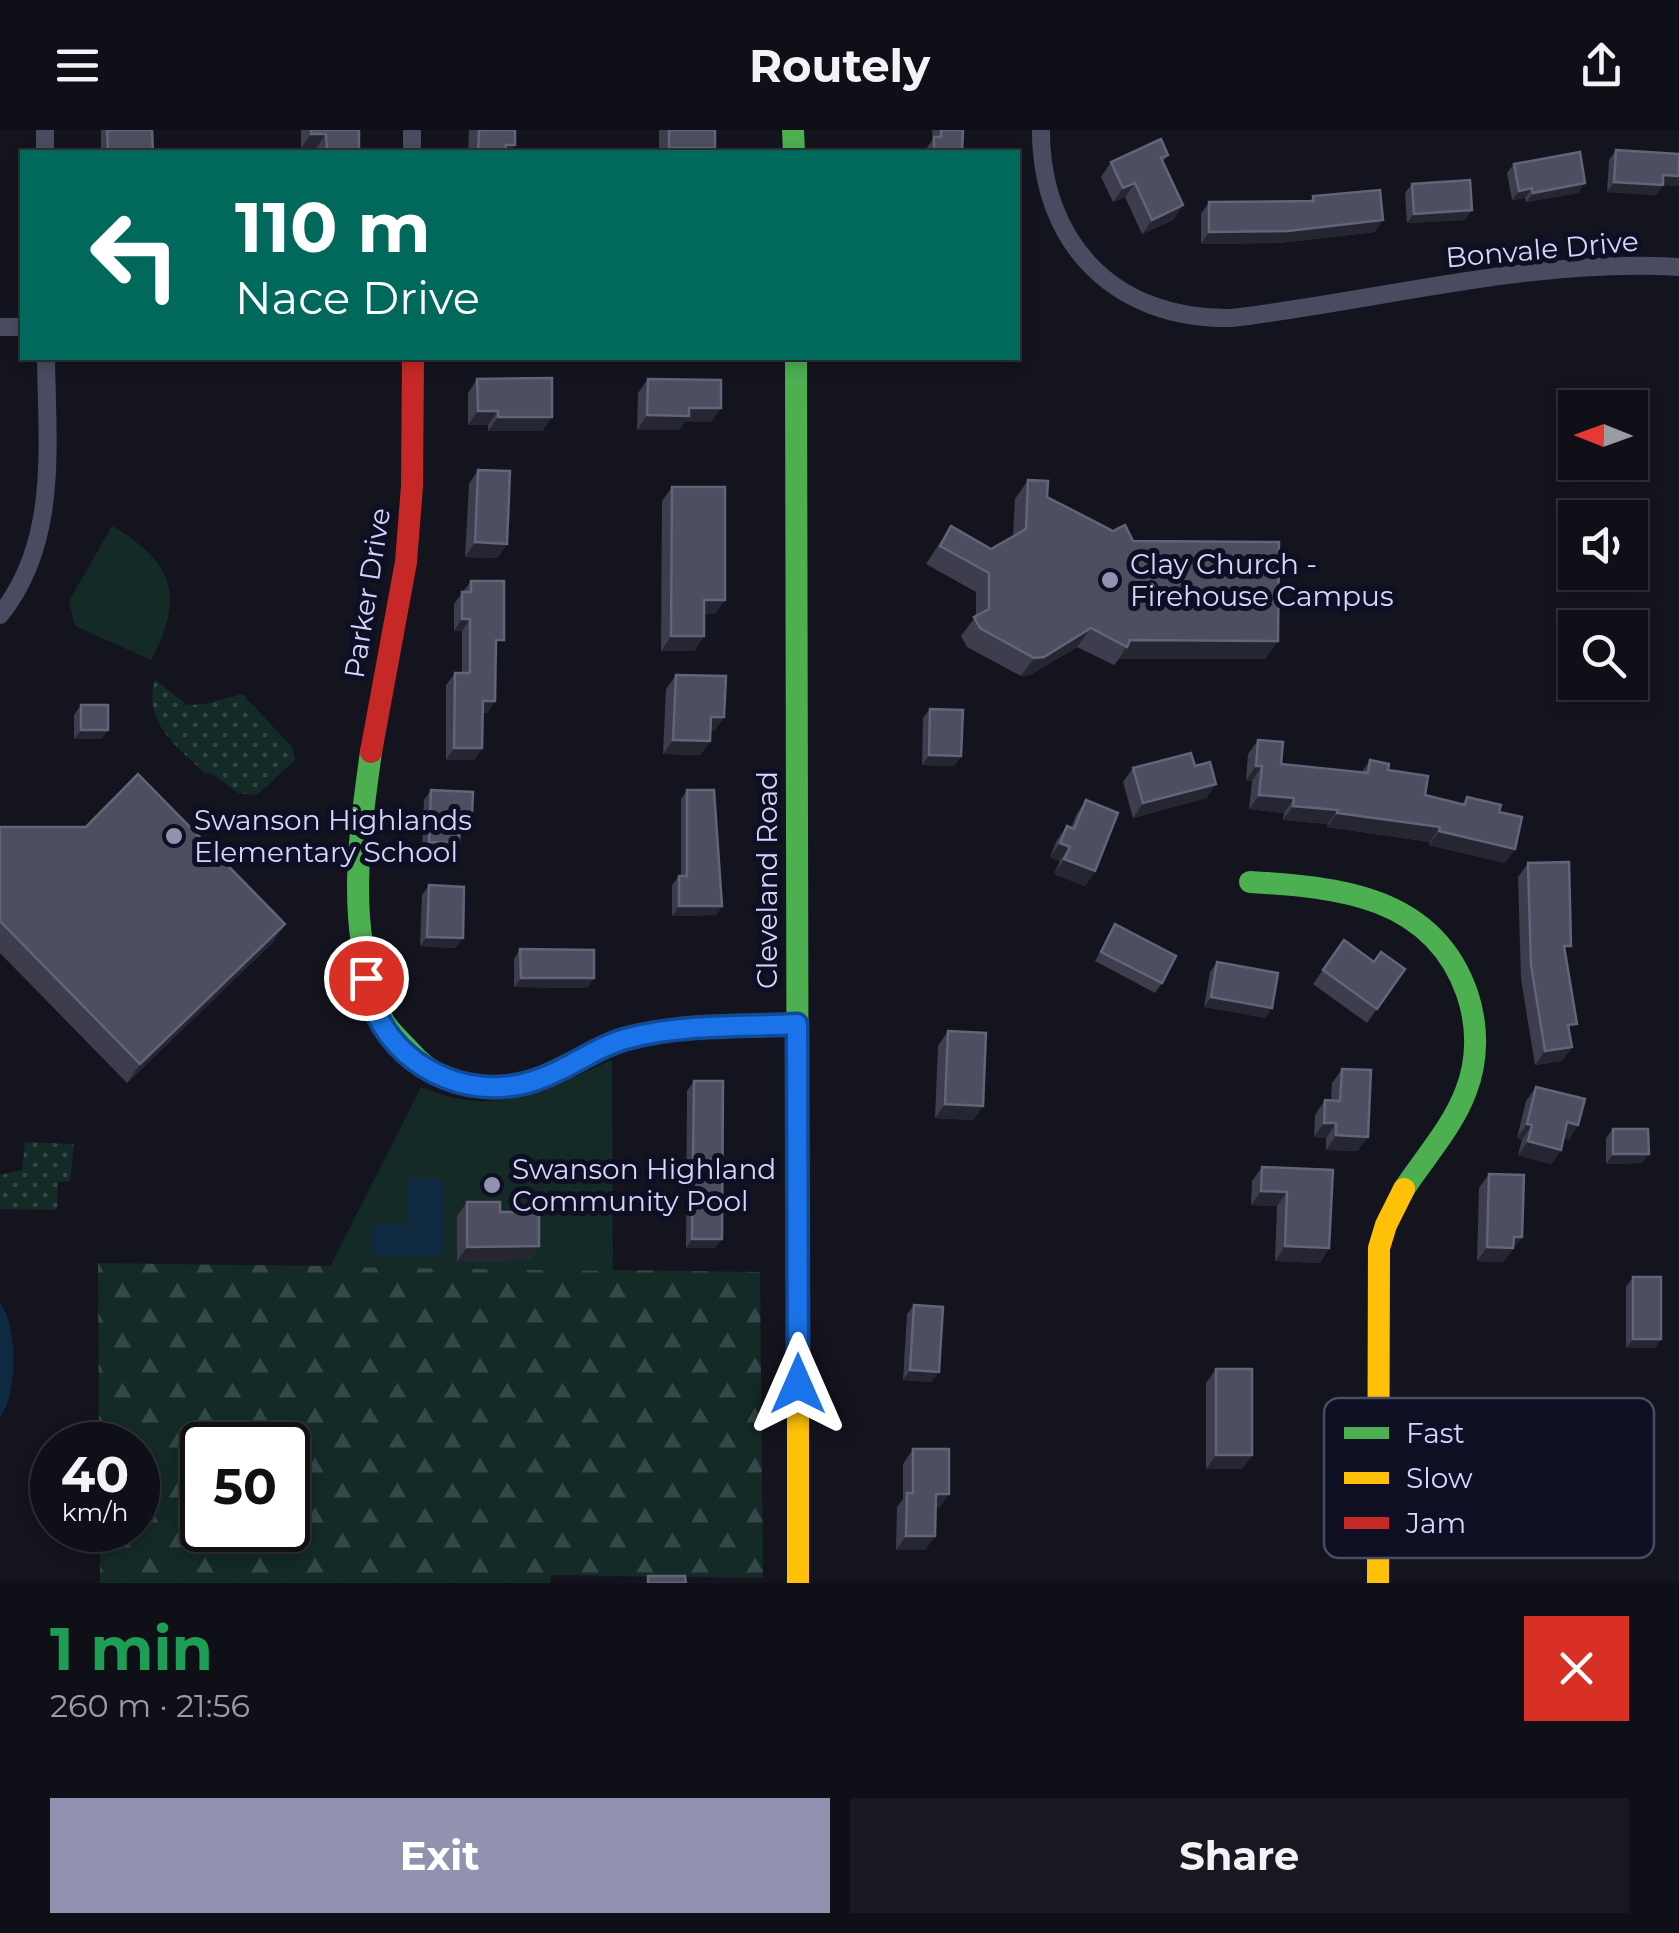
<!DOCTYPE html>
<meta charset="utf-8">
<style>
:root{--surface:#0f0f17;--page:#181820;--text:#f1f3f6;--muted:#9b9ca1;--line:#2f2f36;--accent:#9192af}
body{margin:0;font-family:Montserrat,sans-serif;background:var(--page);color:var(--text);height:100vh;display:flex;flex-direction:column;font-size:38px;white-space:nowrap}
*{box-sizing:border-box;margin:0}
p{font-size:32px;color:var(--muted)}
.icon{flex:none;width:55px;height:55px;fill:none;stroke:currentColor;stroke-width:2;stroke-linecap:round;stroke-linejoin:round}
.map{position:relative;height:1453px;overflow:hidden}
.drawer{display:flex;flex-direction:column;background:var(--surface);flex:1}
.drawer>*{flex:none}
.hud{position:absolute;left:20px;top:20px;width:1000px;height:210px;border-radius:0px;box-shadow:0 5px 15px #0003,0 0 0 2px var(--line);background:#00695c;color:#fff;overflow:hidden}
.needle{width:65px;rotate:271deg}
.buttons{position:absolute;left:1558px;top:260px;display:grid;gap:20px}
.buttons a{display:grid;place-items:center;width:90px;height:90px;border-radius:0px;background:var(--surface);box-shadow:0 5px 15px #0003,0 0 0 2px var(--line);font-size:50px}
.speed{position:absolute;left:30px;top:1292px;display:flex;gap:20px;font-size:50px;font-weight:700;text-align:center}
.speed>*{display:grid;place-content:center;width:130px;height:130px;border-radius:50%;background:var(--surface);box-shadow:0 5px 15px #0003,0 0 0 2px var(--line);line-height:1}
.speed small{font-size:25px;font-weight:400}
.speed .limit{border:5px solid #111;border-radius:15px;background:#fff;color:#111}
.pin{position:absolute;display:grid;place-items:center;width:85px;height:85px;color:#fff;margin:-42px;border:5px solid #fff;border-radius:50%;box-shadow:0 2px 10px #0007}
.me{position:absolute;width:110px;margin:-55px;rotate:0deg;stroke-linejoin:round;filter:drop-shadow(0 0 8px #0008)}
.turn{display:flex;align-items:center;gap:35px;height:210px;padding:0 50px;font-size:45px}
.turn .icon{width:130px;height:130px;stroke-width:2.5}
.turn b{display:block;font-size:70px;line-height:85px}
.round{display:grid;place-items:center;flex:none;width:105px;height:105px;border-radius:0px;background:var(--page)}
.head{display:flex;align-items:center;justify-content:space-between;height:170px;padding:0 50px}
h1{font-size:60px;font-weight:700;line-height:75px;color:#1e9e55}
.cta{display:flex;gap:20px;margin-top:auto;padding:20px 50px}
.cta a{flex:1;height:115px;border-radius:0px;background:var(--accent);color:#fff;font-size:40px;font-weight:700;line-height:115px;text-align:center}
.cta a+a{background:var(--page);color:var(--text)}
header{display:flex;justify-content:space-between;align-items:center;height:130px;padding:0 50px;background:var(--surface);font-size:45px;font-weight:700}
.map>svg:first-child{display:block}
.grass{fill:url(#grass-dots)}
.forest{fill:url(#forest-firs);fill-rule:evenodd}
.garden{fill:#132a27}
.water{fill:#0f2941}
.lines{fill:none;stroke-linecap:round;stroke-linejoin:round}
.street{stroke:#494c60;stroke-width:18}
.fast{stroke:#4caf50;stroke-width:22}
.slow{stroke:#ffc107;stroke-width:22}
.jam{stroke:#c62828;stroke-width:22}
.wall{fill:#3d3d4e}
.shaded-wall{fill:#262633}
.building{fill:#4e4e61;stroke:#636379;stroke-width:2.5}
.route-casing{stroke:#114b97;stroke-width:25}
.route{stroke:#1a73e8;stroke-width:18}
.poi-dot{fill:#9192af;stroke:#0f0f24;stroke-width:4}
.labels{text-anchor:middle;stroke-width:10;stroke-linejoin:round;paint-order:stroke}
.street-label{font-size:28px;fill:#d4d6fd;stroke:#0f0f24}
.poi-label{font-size:28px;fill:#d4d6fd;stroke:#0f0f24;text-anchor:start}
.key{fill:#0f0f24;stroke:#4a4b65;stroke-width:2.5}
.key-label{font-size:28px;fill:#d4d6fd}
</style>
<header><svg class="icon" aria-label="menu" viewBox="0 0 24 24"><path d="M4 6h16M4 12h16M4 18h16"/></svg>Routely<svg class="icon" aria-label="share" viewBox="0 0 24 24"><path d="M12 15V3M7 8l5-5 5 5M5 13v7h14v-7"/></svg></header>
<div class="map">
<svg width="1679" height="1453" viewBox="0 0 1679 1453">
<defs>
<pattern id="grass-dots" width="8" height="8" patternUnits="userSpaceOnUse" patternTransform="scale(2.5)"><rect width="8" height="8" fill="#132a27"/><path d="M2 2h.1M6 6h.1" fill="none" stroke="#344847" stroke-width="1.8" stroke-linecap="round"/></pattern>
<pattern id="forest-firs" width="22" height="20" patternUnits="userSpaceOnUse" patternTransform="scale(2.5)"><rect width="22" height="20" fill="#132a27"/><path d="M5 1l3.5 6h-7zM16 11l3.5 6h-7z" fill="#344847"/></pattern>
</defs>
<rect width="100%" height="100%" fill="#14141f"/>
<g class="grass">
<path d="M155,550L187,575L205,574L242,564L292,617L295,630L257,665L238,663L213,644L204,643C176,614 143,594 155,550Z"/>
<path d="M25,1012L74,1014L70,1051L58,1052L57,1080L0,1079V1045L22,1040Z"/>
</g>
<path class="forest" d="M98,1133L760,1142L763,1448L551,1445L550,1453H100V1400H138V1315H99ZM202,1315H288V1400H202Z"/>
<g class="garden">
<path d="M112,396C174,432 185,467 151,530L75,496L69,471Z"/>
<path d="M612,930L613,1141L330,1137L421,957C497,989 542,961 612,930Z"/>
</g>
<g class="water">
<path d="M407,1049H443L444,1125H372V1095H407Z"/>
<path d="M0,1173C18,1196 18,1264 0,1287Z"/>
</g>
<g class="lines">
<g class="street">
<path d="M45,0V22"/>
<path d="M412,0V22"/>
<path d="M1041,0C1041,114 1115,190 1231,188C1379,171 1528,128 1679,137"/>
<path d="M0,197H22"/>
<path d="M0,485C59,412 47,315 46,228"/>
</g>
<g class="fast">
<path d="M793,0L794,22"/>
<path d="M796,228L798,1164"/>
<path d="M371,622C360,702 347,786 374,863C377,872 379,883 384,892C390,902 401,911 409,920C433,948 466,961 504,957C550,952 586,919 630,907C684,893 742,896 797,894"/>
<path d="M1250,752C1339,757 1433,766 1467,863C1478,895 1478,930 1466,961C1452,998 1425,1027 1404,1059"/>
</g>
<g class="slow">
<path d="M798,1164V1453"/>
<path d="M1378,1453L1379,1118L1386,1095L1404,1059"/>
</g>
<path class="jam" d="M371,622L406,432L412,356L413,228"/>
</g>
<g class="wall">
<path d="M101,0H152L153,22H101Z"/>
<path d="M301,0H359V22H316V18H301Z"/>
<path d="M469,0H515V15L509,22H468Z"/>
<path d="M659,0H715L712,22H659Z"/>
<path d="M932,0H963L962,22H926V19L933,9Z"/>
<path d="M1616,20L1679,24V56L1663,55L1656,65L1607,62L1609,30Z"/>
<path d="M1168,25L1163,32L1183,75L1173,90L1142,104L1125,67L1113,72L1101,47L1111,32Z"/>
<path d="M1514,34L1585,53L1578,63L1526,72L1525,68L1512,70L1507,43Z"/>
<path d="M1412,54L1465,90L1407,93L1405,63Z"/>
<path d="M1313,66L1375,102L1279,113L1201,114V84L1209,72L1310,71Z"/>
<path d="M477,249L552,287L542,301H488V295H468V263Z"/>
<path d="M648,249L711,292H684L679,300H637L638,263Z"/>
<path d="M478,340L507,414L497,428L465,427L469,354Z"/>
<path d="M1028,350L1047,367L1133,411L1278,511L1265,529H1119L1114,535L1077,517L1030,545L1021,546L967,517L961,506L976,486V462L926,434L951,396L991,419L1013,406L1015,369Z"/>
<path d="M672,357L725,470L715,484H704V506L694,521H661L662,371Z"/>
<path d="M471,451L496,521L495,571L487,583H482V618L474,630H446V555L455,543H462V501H454V474Z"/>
<path d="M676,545L724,587L714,601H710V611L700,625L663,624L666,559Z"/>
<path d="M81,575L102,609H74V585Z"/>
<path d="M930,579L961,626L954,636L922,635L923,588Z"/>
<path d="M1258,610L1281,634L1362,642L1370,630L1388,640L1425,665L1462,674L1467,667L1499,682L1515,719L1505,733L1429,715L1430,712L1327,697L1328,694L1283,690L1284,683L1249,679L1252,651L1246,650L1248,624Z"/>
<path d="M1195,636L1216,654L1206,668L1133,688L1123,652L1133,638Z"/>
<path d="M431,660L472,686L465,696H460L452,723L422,721L424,670Z"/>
<path d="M687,660L722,776L716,785L672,786V755L679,746H681V669Z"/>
<path d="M1086,670L1095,741L1085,756L1054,744L1060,731L1050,727L1057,710L1067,696L1071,698L1076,685Z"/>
<path d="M0,697L285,794L272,813L127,953L0,823Z"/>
<path d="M1528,733L1565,824L1570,903L1572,917L1562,931L1535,935L1521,849L1518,747Z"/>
<path d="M429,755L456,818L420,816L422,765Z"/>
<path d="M1115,794L1162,853L1155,863L1095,831Z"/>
<path d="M1344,810L1374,832L1405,839L1367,893L1313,854Z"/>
<path d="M520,819L594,848L587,858L514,857V829Z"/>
<path d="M1217,832L1266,888L1204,877L1210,842Z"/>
<path d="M948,901L983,976L973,990L935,988L938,916Z"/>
<path d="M1342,939L1358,1021L1326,1020V1008L1314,1007L1315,985L1325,970L1331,971L1332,953Z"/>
<path d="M694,951L722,1109L715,1118H686L687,961Z"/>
<path d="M1536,957L1569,1010L1564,1008L1561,1020L1551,1034L1518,1025L1522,1010L1517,1008L1526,971Z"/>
<path d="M1613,999L1642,1033L1606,1034V1008Z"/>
<path d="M1262,1037L1333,1040L1329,1118L1320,1133L1275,1131L1277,1076L1251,1075L1252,1051Z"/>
<path d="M1489,1044L1522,1107L1503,1132L1477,1131L1479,1058Z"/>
<path d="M467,1072L500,1082L539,1116L529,1130L457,1131V1086Z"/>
<path d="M1633,1147L1661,1209L1655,1218H1626V1157Z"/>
<path d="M914,1175L932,1252L903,1250L907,1184Z"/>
<path d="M1216,1239L1252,1325L1242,1339H1206V1253Z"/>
<path d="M1550,1274L1575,1364L1541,1365L1540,1288Z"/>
<path d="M913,1319L949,1364L939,1378H935V1406L925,1420H896L897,1377L903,1369V1334Z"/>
</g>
<g class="shaded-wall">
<path d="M311,4H326L316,18H301Z"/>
<path d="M506,15H515L509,22H500Z"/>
<path d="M669,18H715L712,22H666Z"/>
<path d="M1663,45L1679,46V56L1663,55L1656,65L1607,62L1614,52Z"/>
<path d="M1135,53L1125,67L1113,72L1123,58Z"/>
<path d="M1585,53L1578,63L1526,72L1533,63Z"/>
<path d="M1532,58L1525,68L1512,70L1519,61Z"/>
<path d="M1183,75L1173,90L1142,104L1152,90Z"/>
<path d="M1472,80L1465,90L1407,93L1414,84Z"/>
<path d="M1383,90L1375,102L1279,113L1201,114L1209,102Z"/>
<path d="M689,278H721L711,292H684L679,300H637L647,285Z"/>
<path d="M478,281H498L488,295H468Z"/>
<path d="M498,287H552L542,301H488Z"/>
<path d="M475,412L507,414L497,428L465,427Z"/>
<path d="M704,470H725L715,484H694Z"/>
<path d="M462,489H470L462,501H454Z"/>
<path d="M1091,498L1077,517L1030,545L1021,546L1034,528Z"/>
<path d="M671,506H704L694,521H661Z"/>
<path d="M1130,510L1278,511L1265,529H1119Z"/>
<path d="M483,571H495L487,583H474Z"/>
<path d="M711,587H724L714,601H701Z"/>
<path d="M81,600H108L102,609H74Z"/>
<path d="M673,610L710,611L700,625L663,624Z"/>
<path d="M454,618H482L474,630H446Z"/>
<path d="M929,625L961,626L954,636L922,635Z"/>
<path d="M1256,636H1262L1252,651L1246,650Z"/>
<path d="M1216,654L1206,668L1133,688L1143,673Z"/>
<path d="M1259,665L1294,668L1284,683L1249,679Z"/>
<path d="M1293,676L1338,680L1328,694L1283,690Z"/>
<path d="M1337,683L1440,697L1430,712L1327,697Z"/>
<path d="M460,686H472L465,696L454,695Z"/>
<path d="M1439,701L1515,719L1505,733L1429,715Z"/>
<path d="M429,712L459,713L452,723L422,721Z"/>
<path d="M1060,713L1070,717L1060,731L1050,727Z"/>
<path d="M1064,729L1095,741L1085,756L1054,744Z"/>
<path d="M679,776H722L716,785L672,786Z"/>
<path d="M285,794L272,813L127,953L140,934Z"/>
<path d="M427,807L463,808L456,818L420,816Z"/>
<path d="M521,848H594L587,858L514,857Z"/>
<path d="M1211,867L1272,878L1266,888L1204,877Z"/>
<path d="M1572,917L1562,931L1535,935L1545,921Z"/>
<path d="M945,974L983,976L973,990L935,988Z"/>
<path d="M1567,992L1578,995L1569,1010L1558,1007Z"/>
<path d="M1324,993H1336L1326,1008L1314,1007Z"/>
<path d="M1527,994L1532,995L1522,1010L1517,1008Z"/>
<path d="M1336,1005L1368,1007L1358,1021L1326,1020Z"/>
<path d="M1528,1011L1561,1020L1551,1034L1518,1025Z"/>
<path d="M1613,1024H1649L1642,1033L1606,1034Z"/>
<path d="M1261,1061L1287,1062L1277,1076L1251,1075Z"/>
<path d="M1514,1107H1522L1503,1132L1477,1131L1487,1117Z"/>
<path d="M692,1109H722L715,1118H686Z"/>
<path d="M539,1116L529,1130L457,1131L467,1117Z"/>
<path d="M1285,1116L1329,1118L1320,1133L1275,1131Z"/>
<path d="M1633,1209H1661L1655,1218H1626Z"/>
<path d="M910,1240L939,1242L932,1252L903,1250Z"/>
<path d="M1216,1325H1252L1242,1339H1206Z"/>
<path d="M1551,1350H1585L1575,1364L1541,1365Z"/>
<path d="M936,1364H949L939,1378H926Z"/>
<path d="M906,1406H935L925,1420H896Z"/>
</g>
<g class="building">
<path d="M107,0H152L153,22H108Z"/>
<path d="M311,0H359V22H327L326,4H311Z"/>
<path d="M479,0H515V15H506L505,22H478Z"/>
<rect x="669" y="0" width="46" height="18"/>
<path d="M941,0H963L962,22H934V7H941Z"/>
<path d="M1161,9L1168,25L1161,28L1183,75L1152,90L1135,53L1123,58L1111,32Z"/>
<path d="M1616,20L1679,24V46L1663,45V55L1614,52Z"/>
<path d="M1580,22L1585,53L1533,63L1532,58L1519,61L1514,34Z"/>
<path d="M1470,50L1472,80L1414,84L1412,54Z"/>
<path d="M1380,60L1383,90L1288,101L1209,102V72L1314,71L1313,66Z"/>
<path d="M552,248V287H498V281H478L477,249Z"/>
<path d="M648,249L721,250V278H689V286L647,285Z"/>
<path d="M478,340L510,341L507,414L475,412Z"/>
<path d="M1028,350L1048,351L1047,367L1113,401L1125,395L1133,411L1279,412L1278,511L1130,510L1127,517L1091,498L1044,527L1034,528L980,498L974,487L989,479V443L940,416L951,396L991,419L1026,399Z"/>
<path d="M672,357H725V470H704V506H671Z"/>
<path d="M471,451H504V510H496L495,571H483L482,618H454L455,543H470V489H462V462H471Z"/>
<path d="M676,545L726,546L724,587H711L710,611L673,610Z"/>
<rect x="81" y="575" width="27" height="25"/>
<path d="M930,579L963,580L961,626L929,625Z"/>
<path d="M1258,610L1283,612L1281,634L1368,643L1370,630L1389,634L1388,640L1428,646L1425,665L1465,675L1467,667L1501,675L1499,682L1522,687L1515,719L1439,701L1440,697L1337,683L1338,680L1293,676L1294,668L1259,665L1262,636H1256Z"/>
<path d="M1191,623L1195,636L1210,632L1216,654L1143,673L1133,638Z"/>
<path d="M138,644L285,794L140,934L0,791V697H86Z"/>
<path d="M431,660L473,662L472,686H460L459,713L429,712Z"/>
<path d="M687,660H714L722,776H679V746H687Z"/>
<path d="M1086,670L1118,683L1095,741L1064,729L1070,717L1060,713L1067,696L1074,699Z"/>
<path d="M1569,732L1571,816H1564L1577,894L1568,895L1572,917L1545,921L1531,835L1528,733Z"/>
<path d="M429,755L464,757L463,808L427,807Z"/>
<path d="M1115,794L1176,826L1162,853L1101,822Z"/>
<path d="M1344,810L1374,832L1381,822L1405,839L1377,879L1323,840Z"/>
<path d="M520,819L594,820V848H521Z"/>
<path d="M1217,832L1278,843L1272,878L1211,867Z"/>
<path d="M948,901L986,903L983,976L945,974Z"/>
<path d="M1342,939L1371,940L1368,1007L1336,1005V993H1324L1325,970L1340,971Z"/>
<path d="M694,951H723L722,1109H692Z"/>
<path d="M1536,957L1585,969L1578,995L1567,992L1561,1020L1528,1011L1532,995L1527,994Z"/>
<path d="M1613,999H1648L1649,1024H1613Z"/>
<path d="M1262,1037L1333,1040L1329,1118L1285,1116L1287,1062L1261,1061Z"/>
<path d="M1489,1044L1524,1045L1522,1107H1514L1513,1118L1487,1117Z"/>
<path d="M467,1072H500V1082H539V1116L467,1117Z"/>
<rect x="1633" y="1147" width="28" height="62"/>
<path d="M914,1175L943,1177L939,1242L910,1240Z"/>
<rect x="1216" y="1239" width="36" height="86"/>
<path d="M913,1319H949V1364H936L935,1406H906L907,1363H913Z"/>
<path d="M648,1446H685L686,1453H648Z"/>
</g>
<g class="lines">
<g class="route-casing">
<path id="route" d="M366,848C369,860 372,874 377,885C406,945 478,972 539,949C571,938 597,916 629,908C683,894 742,897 797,894L798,1254"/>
</g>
<use href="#route" class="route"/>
</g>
<g class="poi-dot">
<circle cx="1110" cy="450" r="10"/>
<circle cx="174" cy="706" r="10"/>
<circle cx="492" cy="1055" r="10"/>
</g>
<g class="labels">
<g class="street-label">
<text transform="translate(1542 119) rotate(-5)" y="10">Bonvale Drive</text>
<text transform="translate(367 463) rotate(-81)" y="10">Parker Drive</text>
<text transform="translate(767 750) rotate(-90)" y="10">Cleveland Road</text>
</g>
<g class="poi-label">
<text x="1130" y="444">Clay Church -<tspan x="1130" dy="32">Firehouse Campus</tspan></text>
<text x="194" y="700">Swanson Highlands<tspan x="194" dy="32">Elementary School</tspan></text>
<text x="512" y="1049">Swanson Highland<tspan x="512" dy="32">Community Pool</tspan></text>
</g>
</g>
<rect x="1324" y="1268" width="330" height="160" rx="15" class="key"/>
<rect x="1344" y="1297" width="45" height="12" fill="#4caf50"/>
<rect x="1344" y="1342" width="45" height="12" fill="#ffc107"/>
<rect x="1344" y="1387" width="45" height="12" fill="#c62828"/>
<g class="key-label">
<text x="1406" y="1313">Fast</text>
<text x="1406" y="1358">Slow</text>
<text x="1406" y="1403">Jam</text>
</g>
</svg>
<div class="buttons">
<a><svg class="needle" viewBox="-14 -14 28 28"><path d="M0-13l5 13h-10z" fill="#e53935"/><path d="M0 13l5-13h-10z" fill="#9b9ca1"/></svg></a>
<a><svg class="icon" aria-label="sound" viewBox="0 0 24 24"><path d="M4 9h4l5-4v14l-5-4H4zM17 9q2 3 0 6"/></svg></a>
<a><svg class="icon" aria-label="search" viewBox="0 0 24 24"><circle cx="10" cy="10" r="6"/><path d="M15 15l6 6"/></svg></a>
</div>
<div class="speed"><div>40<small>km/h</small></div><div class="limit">50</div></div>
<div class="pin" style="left:366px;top:848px;background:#d93025"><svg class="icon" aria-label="arrive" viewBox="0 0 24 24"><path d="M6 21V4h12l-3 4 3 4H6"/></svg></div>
<svg class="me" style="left:798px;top:1254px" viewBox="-20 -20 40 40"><path d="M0-17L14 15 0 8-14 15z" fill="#1a73e8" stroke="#fff" stroke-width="4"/></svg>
<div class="hud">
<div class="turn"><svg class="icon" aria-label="left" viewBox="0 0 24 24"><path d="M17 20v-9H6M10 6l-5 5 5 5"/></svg><div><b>110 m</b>Nace Drive</div></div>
</div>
</div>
<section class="drawer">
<div class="head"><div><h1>1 min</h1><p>260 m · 21:56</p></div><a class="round" style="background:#d93025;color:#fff"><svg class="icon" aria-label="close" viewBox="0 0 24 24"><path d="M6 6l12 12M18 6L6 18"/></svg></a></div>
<div class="cta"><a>Exit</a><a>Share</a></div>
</section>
